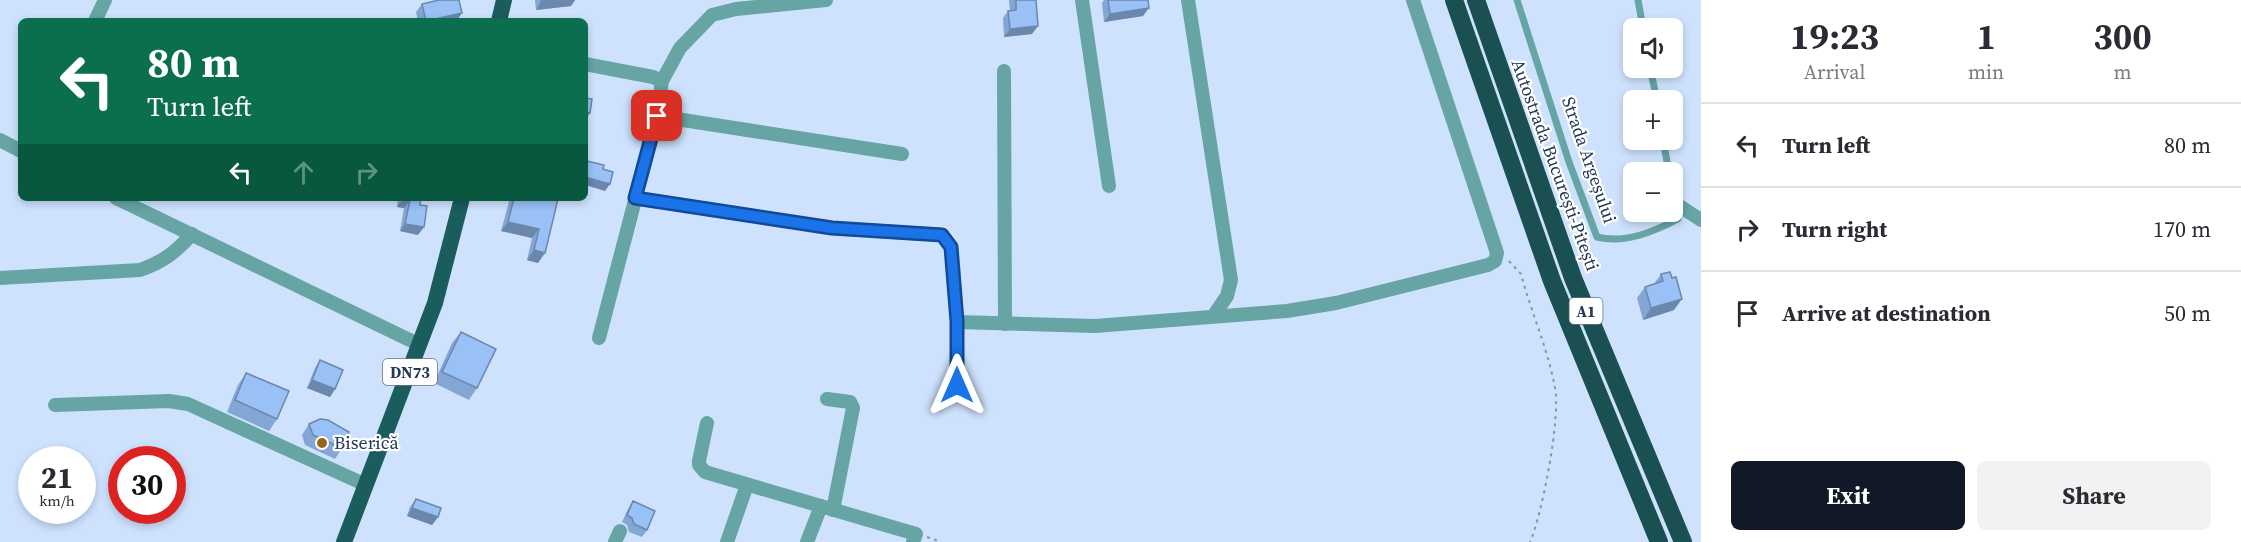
<!DOCTYPE html>
<meta charset="utf-8">
<style>
:root{--surface:#fff;--page:#f2f2f3;--text:#2b2b33;--muted:#7c7c81;--line:#e1e1e2;--accent:#111827}
body{margin:0;font-family:"Source Serif 4",serif;background:var(--page);color:var(--text);height:100vh;display:flex;flex-direction:column;font-size:22px;white-space:nowrap}
*{box-sizing:border-box;margin:0}
p{font-size:20px;color:var(--muted)}
.icon{flex:none;width:33px;height:33px;fill:none;stroke:currentColor;stroke-width:2;stroke-linecap:round;stroke-linejoin:round}
.map{position:relative;flex:1;overflow:hidden}
.sheet{display:flex;flex-direction:column;background:var(--surface);width:540px}
.sheet>*{flex:none}
.guide{position:absolute;left:18px;top:18px;width:570px;height:183px;border-radius:9px;box-shadow:0 3px 9px #0003;background:#0b6e4f;color:#fff;overflow:hidden}
.tools{position:absolute;left:1623px;top:18px;display:grid;gap:12px}
.tools a{display:grid;place-items:center;width:60px;height:60px;border-radius:9px;background:var(--surface);box-shadow:0 3px 9px #0003;font-size:30px}
.speed{position:absolute;left:18px;top:446px;display:flex;gap:12px;font-size:30px;font-weight:700;text-align:center}
.speed>*{display:grid;place-content:center;width:78px;height:78px;border-radius:50%;background:var(--surface);box-shadow:0 3px 9px #0003;line-height:1}
.speed small{font-size:15px;font-weight:400}
.speed .limit{border:9px solid #d22;background:#fff;color:#111}
.pin{position:absolute;display:grid;place-items:center;width:51px;height:51px;color:#fff;margin:-26px;border-radius:12px;box-shadow:0 3px 9px #0006}
.me{position:absolute;width:66px;margin:-33px;rotate:0deg;stroke-linejoin:round;filter:drop-shadow(0 0 4px #0008)}
.turn{display:flex;align-items:center;gap:21px;height:126px;padding:0 30px;font-size:27px}
.turn .icon{width:78px;height:78px;stroke-width:2.5}
.turn b{display:block;font-size:42px;line-height:51px}
.lanes{display:flex;align-items:center;height:57px;padding:0 30px;background:#0003;justify-content:center;gap:30px;direction:ltr}
.lanes .off{opacity:.35}
.eta{display:flex;justify-content:space-evenly;align-items:center;height:102px;text-align:center}
.eta b{font-size:36px;font-weight:700;line-height:42px}
.action{display:flex;gap:12px;margin-top:auto;padding:12px 30px}
.action a{flex:1;height:69px;border-radius:9px;background:var(--accent);color:#fff;font-size:24px;font-weight:700;line-height:69px;text-align:center}
.action a+a{background:var(--page);color:var(--text)}
ul{padding:0;list-style:none}
li{display:flex;align-items:center;gap:18px;height:84px;padding:0 30px;border-top:2px solid var(--line)}
li div{flex:1}
li b{display:block;font-size:22px}
li em{font-style:normal}
main{display:flex;flex:1;min-height:0}
.map>svg:first-child{display:block}
.lines{fill:none;stroke-linecap:round;stroke-linejoin:round}
.path{stroke:#8195b1;stroke-width:2;stroke-dasharray:3 4.5;stroke-linecap:butt}
.service{stroke:#67a4a4;stroke-width:7}
.minor{stroke:#67a4a4;stroke-width:14}
.trunk{stroke:#1b5c5d;stroke-width:16}
.motorway{stroke:#1a5051;stroke-width:18}
.wall{fill:#84a6d4}
.shaded-wall{fill:#6b87ac}
.building{fill:#99c1f6;stroke:#6b87ac;stroke-width:1.5}
.route-casing{stroke:#114b97;stroke-width:15}
.route{stroke:#1a73e8;stroke-width:10}
.poi-dot{fill:#956716;stroke:#fff;stroke-width:2}
.labels{text-anchor:middle;stroke-width:4.5;stroke-linejoin:round;paint-order:stroke}
.shield{fill:#fff;stroke:#667487;stroke-width:1.5}
.shield-label{font-size:16px;font-weight:bold;fill:#253954}
.street-label{font-size:18px;fill:#253954;stroke:#fff}
.poi-label{font-size:18px;fill:#253954;stroke:#fff;text-anchor:start}
</style>
<main>
<div class="map">
<svg width="1701" height="542" viewBox="0 0 1701 542">
<rect width="100%" height="100%" fill="#cee2fe"/>
<g class="lines">
<g class="path">
<path d="M1509,261L1521,274C1531,312 1548,349 1555,388C1561,417 1542,515 1530,542"/>
<path d="M927,537L941,542"/>
</g>
<g class="service">
<path d="M1517,0L1569,162L1597,237C1625,244 1653,232 1678,219V205L1672,185"/>
<path d="M1638,0L1643,28"/>
<path d="M1650,68L1657,100"/>
<path d="M1663,140L1669,172"/>
</g>
<g class="minor">
<path d="M1082,0L1109,186"/>
<path d="M1188,0L1231,280L1227,296L1214,315"/>
<path d="M95,21L105,0"/>
<path d="M585,64L653,77L662,81"/>
<path d="M1004,71L1005,324"/>
<path d="M657,116L902,154"/>
<path d="M0,140L21,151"/>
<path d="M116,198L420,345"/>
<path d="M635,198L832,228L942,235L951,247L957,322L1095,326L1287,311L1336,303L1488,265L1495,261L1497,253L1413,0"/>
<path d="M1678,205L1701,220"/>
<path d="M0,278L140,270C163,262 176,252 192,234"/>
<path d="M599,338L657,116L662,81L680,48L712,15L736,9L826,0"/>
<path d="M957,385V322"/>
<path d="M827,399L850,402L853,408L833,510"/>
<path d="M55,405L169,401L188,404L366,485"/>
<path d="M707,423L699,461V465L705,472L916,534L913,542"/>
<path d="M615,542L620,531"/>
<path d="M727,542L747,485"/>
<path d="M807,542L821,506"/>
</g>
<g class="trunk">
<path d="M499,21L504,0"/>
<path d="M344,542L435,303L462,198"/>
</g>
<g class="motorway">
<path d="M1454,0L1552,281L1659,542"/>
<path d="M1476,0L1573,278L1683,542"/>
</g>
</g>
<g class="wall">
<path d="M535,0H575L571,6L536,10Z"/>
<path d="M1009,0H1036L1032,34L1004,37L1003,18L1008,11L1010,10Z"/>
<path d="M1104,0H1148L1143,16L1104,22L1102,3Z"/>
<path d="M422,4L462,13L456,21H418L416,12Z"/>
<path d="M398,198H421L418,235L400,231L404,208L397,207Z"/>
<path d="M510,198H555L538,263L527,260L532,238L501,231Z"/>
<path d="M1661,274L1672,278L1674,310L1643,320L1637,298L1645,287L1654,284Z"/>
<path d="M461,332L477,388L469,400L434,383L452,343Z"/>
<path d="M320,360L335,389L330,397L307,388L315,368Z"/>
<path d="M246,373L277,419L269,431L227,412L238,385Z"/>
<path d="M309,424L342,448L335,459L305,445L302,435Z"/>
<path d="M416,499L438,517L432,525L407,516L410,507Z"/>
<path d="M633,501L647,530L642,537L629,532L627,525L622,522L628,509Z"/>
</g>
<g class="shaded-wall">
<path d="M559,0H575L571,6L536,10L541,2Z"/>
<path d="M1149,8L1143,16L1104,22L1110,14Z"/>
<path d="M462,13L456,21H425Z"/>
<path d="M1038,26L1032,34L1004,37L1010,29Z"/>
<path d="M585,112L590,113L585,121Z"/>
<path d="M585,177L610,184L605,191L585,185Z"/>
<path d="M403,199L410,200L404,208L397,207Z"/>
<path d="M508,222L539,229L532,238L501,231Z"/>
<path d="M405,224L424,227L418,235L400,231Z"/>
<path d="M534,250L545,253L538,263L527,260Z"/>
<path d="M1682,299L1674,310L1643,320L1651,308Z"/>
<path d="M312,380L335,389L330,397L307,388Z"/>
<path d="M412,508L438,517L432,525L407,516Z"/>
</g>
<g class="building">
<path d="M439,0H459L462,13L426,21L422,4Z"/>
<path d="M541,0H559L541,2Z"/>
<path d="M1016,0H1036L1038,26L1010,29L1008,11L1016,10Z"/>
<path d="M1108,0H1148L1149,8L1110,14Z"/>
<path d="M585,98L592,99L590,113L585,112Z"/>
<path d="M587,161L604,165L603,169L613,172L610,184L585,177V171Z"/>
<path d="M403,198H421L420,205L427,206L424,227L405,224L410,200L403,199Z"/>
<path d="M514,198L558,199L545,253L534,250L539,229L508,222Z"/>
<path d="M1670,272L1672,278L1676,277L1682,299L1651,308L1645,287L1663,281L1661,274Z"/>
<path d="M461,332L496,349L477,388L442,372Z"/>
<path d="M320,360L343,370L335,389L312,380Z"/>
<path d="M246,373L289,391L277,419L235,400Z"/>
<path d="M320,419L328,420L349,432L342,448L313,435L309,424Z"/>
<path d="M416,499L441,508L438,517L412,508Z"/>
<path d="M633,501L655,511L647,530L634,524L632,518L627,515Z"/>
</g>
<g class="lines">
<g class="route-casing">
<path id="route" d="M657,116L635,198L832,228L942,235L951,247L957,321V385"/>
</g>
<use href="#route" class="route"/>
</g>
<circle class="poi-dot" cx="322" cy="443" r="6"/>
<g class="labels">
<g class="shield">
<rect x="1569.5" y="298" width="33" height="26" rx="4.5"/>
<rect x="383" y="359" width="54" height="26" rx="4.5"/>
</g>
<g class="shield-label">
<text x="1586" y="317">A1</text>
<text x="410" y="378">DN73</text>
</g>
<g class="street-label">
<text transform="translate(1589 160) rotate(71)" y="6">Strada Argeșului</text>
<text transform="translate(1555 165) rotate(70)" y="6">Autostrada București-Pitești</text>
</g>
<g class="poi-label">
<text x="334" y="449">Biserică</text>
</g>
</g>
</svg>
<div class="tools">
<a><svg class="icon" aria-label="sound" viewBox="0 0 24 24"><path d="M4 9h4l5-4v14l-5-4H4zM17 9q2 3 0 6"/></svg></a>
<a>+</a>
<a>−</a>
</div>
<div class="speed"><div>21<small>km/h</small></div><div class="limit">30</div></div>
<div class="pin" style="left:657px;top:116px;background:#d93025"><svg class="icon" aria-label="arrive" viewBox="0 0 24 24"><path d="M6 21V4h12l-3 4 3 4H6"/></svg></div>
<svg class="me" style="left:957px;top:385px" viewBox="-20 -20 40 40"><path d="M0-17L14 15 0 8-14 15z" fill="#1a73e8" stroke="#fff" stroke-width="4"/></svg>
<div class="guide">
<div class="turn"><svg class="icon" aria-label="left" viewBox="0 0 24 24"><path d="M17 20v-9H6M10 6l-5 5 5 5"/></svg><div><b>80 m</b>Turn left</div></div>
<div class="lanes"><svg class="icon" aria-label="left" viewBox="0 0 24 24"><path d="M17 20v-9H6M10 6l-5 5 5 5"/></svg><svg class="icon off" aria-label="ahead" viewBox="0 0 24 24"><path d="M12 20V5M6 11l6-6 6 6"/></svg><svg class="icon off" aria-label="right" viewBox="0 0 24 24"><path d="M7 20v-9h11M14 6l5 5-5 5"/></svg></div>
</div>
</div>
<section class="sheet">
<div class="eta">
<div><b>19:23</b><p>Arrival</p></div>
<div><b>1</b><p>min</p></div>
<div><b>300</b><p>m</p></div>
</div>
<ul>
<li><svg class="icon" aria-label="left" viewBox="0 0 24 24"><path d="M17 20v-9H6M10 6l-5 5 5 5"/></svg><div><b>Turn left</b></div><em>80 m</em></li>
<li><svg class="icon" aria-label="right" viewBox="0 0 24 24"><path d="M7 20v-9h11M14 6l5 5-5 5"/></svg><div><b>Turn right</b></div><em>170 m</em></li>
<li><svg class="icon" aria-label="arrive" viewBox="0 0 24 24"><path d="M6 21V4h12l-3 4 3 4H6"/></svg><div><b>Arrive at destination</b></div><em>50 m</em></li>
</ul>
<div class="action"><a>Exit</a><a>Share</a></div>
</section>
</main>
